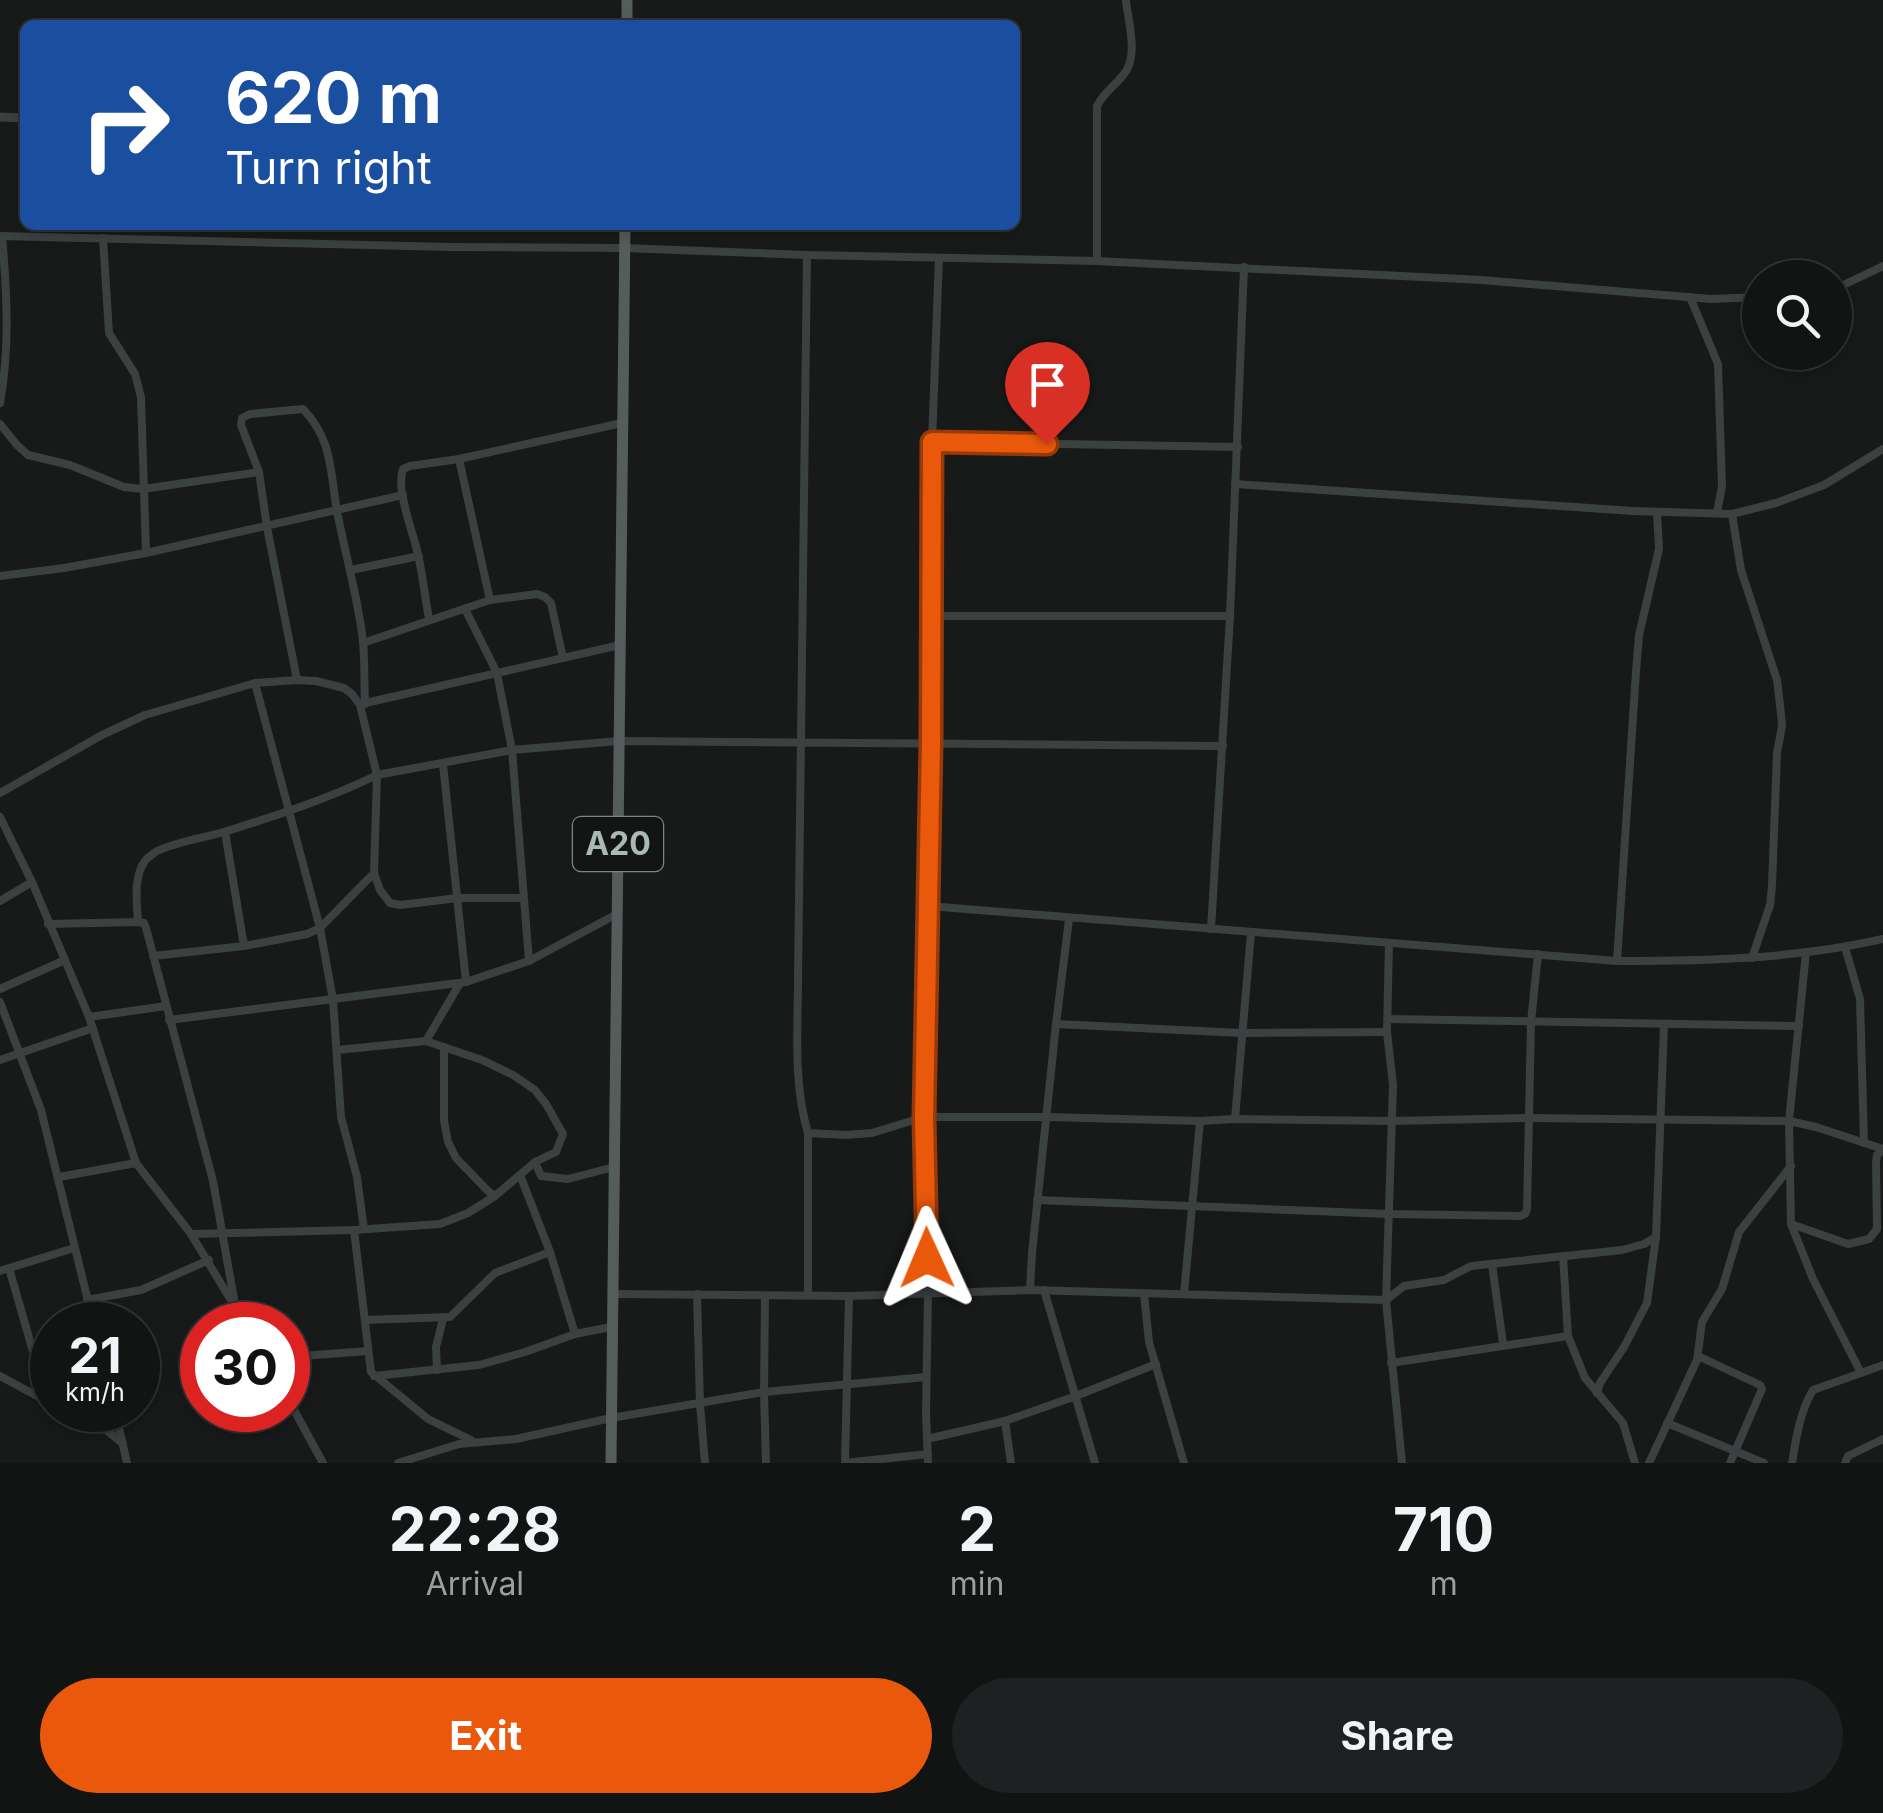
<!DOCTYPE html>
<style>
:root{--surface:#121313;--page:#1f2021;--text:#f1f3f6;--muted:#9c9ea0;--line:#313233;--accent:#ea580c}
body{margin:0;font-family:Inter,sans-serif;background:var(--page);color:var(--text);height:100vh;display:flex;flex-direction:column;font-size:38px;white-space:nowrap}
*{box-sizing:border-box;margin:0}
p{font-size:32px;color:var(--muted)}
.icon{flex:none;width:55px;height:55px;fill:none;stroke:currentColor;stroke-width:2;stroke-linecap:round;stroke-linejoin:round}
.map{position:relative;height:1463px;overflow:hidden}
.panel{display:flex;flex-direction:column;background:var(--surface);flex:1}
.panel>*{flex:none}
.hud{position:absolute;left:20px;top:20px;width:1000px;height:210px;border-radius:15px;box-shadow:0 5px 15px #0003,0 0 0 2px var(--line);background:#1a4fa0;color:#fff;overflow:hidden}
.fabs{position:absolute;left:1742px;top:260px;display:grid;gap:20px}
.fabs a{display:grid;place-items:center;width:110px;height:110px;border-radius:50%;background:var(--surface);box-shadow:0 5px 15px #0003,0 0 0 2px var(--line);font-size:50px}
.speed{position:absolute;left:30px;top:1302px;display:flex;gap:20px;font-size:50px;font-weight:700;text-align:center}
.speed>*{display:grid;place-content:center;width:130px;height:130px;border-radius:50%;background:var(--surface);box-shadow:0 5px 15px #0003,0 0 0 2px var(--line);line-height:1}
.speed small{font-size:25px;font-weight:400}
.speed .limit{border:15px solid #d22;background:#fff;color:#111}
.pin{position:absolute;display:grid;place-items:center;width:85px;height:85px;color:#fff;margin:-102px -42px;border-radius:50% 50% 50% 0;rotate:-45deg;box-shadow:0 0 10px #0007}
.pin .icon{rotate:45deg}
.me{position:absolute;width:110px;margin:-55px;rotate:359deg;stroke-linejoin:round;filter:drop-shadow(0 0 8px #0008)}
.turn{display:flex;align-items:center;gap:35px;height:210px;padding:0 40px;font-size:45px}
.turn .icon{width:130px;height:130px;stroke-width:2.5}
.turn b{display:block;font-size:70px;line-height:85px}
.eta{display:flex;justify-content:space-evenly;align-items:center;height:170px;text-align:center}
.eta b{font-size:60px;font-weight:700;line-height:70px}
.cta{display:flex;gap:20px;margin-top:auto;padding:20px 40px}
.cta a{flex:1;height:115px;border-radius:60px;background:var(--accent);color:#fff;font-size:40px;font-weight:700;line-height:115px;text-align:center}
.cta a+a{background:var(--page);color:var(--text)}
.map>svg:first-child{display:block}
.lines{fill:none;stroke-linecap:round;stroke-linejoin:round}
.minor{stroke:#3b4040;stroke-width:8}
.tertiary{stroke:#3b4040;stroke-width:9}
.primary{stroke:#555d5c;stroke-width:11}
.route-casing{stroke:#983908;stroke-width:25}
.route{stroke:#ea580c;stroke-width:18}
.labels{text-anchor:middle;stroke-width:8;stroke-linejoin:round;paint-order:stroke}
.shield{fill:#131414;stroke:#7d8885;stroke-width:2.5}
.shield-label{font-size:32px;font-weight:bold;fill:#aab9b5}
</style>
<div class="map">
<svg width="1883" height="1463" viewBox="0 0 1883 1463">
<rect width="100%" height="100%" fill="#181919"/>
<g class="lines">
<g class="minor">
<path d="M0,236L451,247L624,248L807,255L1097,261L1482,280L1711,299L1760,297"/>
<path d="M103,238L109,333L135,374L141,397L146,553"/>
<path d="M807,255L798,979C798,1030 793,1083 808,1133V1295"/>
<path d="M939,258L932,442L928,906L1617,961C1707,961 1796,959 1883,939"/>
<path d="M1097,261V106C1104,92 1115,86 1124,74C1139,56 1128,21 1126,0"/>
<path d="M1835,289L1883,266"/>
<path d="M1690,297L1718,364L1722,486L1717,513"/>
<path d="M0,403C10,347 7,293 2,236"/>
<path d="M0,424L17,445L28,455L70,465L124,487L143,489L259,472"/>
<path d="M932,442L1238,447"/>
<path d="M459,459L490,600"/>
<path d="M1235,484L1633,511L1732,514L1776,503L1824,485L1883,449"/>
<path d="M1732,514L1741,570L1777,680L1781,714L1782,726L1777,753L1772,886L1770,905L1752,958"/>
<path d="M351,570L419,556"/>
<path d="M0,576L64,568L146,553L403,495"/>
<path d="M465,609L497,673L512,750L529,961"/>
<path d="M931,616H1230"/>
<path d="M429,619C425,598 423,576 418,555C414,533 395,490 403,469L410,466L459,459L622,423"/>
<path d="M363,643L490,600L537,594L545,597L551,603L563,658"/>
<path d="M297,680L267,527L259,472L241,425L242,418L250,414L303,409C333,440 330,472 337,511C345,554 358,597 363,641C365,662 364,683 365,704"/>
<path d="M255,683L320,928L333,1000L341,1117L357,1177L364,1229"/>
<path d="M361,704L620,645"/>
<path d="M443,764L466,982"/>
<path d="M0,793L102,735L145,715L255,683L297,680L316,681L344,688L352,694L360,705L377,775L512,750L619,741L1223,746"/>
<path d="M0,817L32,882L89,1017L136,1163L191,1234L246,1325"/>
<path d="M225,832L244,946"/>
<path d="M374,873L380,890L390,903L400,905L458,898H523"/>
<path d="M0,901L32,882"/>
<path d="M1069,919L1056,1024L1242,1033L1387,1032"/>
<path d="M138,922C137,903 133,877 145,861C146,859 155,852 157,851C175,842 203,838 224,832C275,816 328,799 377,775L374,873L320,928L307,934L244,946L153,956"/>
<path d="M48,924L138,922L144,923L146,928L213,1181L234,1299"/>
<path d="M1211,929L1230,616L1244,267"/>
<path d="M1389,943L1387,1032L1393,1085L1386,1300L1402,1463"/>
<path d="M1845,947L1860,999L1864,1143"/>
<path d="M1617,961L1636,672L1639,635L1659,549L1657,512"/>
<path d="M0,989L65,960"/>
<path d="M0,1002L41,1110L94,1325"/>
<path d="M89,1017L166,1006"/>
<path d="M1388,1019L1799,1026"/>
<path d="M169,1020L466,982L529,961L617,914"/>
<path d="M426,1041L460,983"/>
<path d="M444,1047V1120L448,1142L456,1158L488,1191L495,1196"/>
<path d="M338,1050L426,1041L482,1060L513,1075L535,1090L546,1104L563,1134L556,1152L535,1162"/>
<path d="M0,1060L93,1028"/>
<path d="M1235,1119L1251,933"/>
<path d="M808,1133L846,1135L872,1133L924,1117H1047L1200,1121L1235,1119L1392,1121L1529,1118L1789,1121L1806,952"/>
<path d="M1883,1149L1816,1127L1789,1121L1791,1224L1813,1279L1861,1373L1883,1365"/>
<path d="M520,1175L550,1252L575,1334"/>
<path d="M59,1177L136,1163"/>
<path d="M1037,1200L1389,1214L1520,1216L1525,1214L1527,1209L1531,1022L1538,954"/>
<path d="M1791,1224L1848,1244L1869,1239L1877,1229L1876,1162L1877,1155L1883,1149"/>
<path d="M354,1230L371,1372L428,1419L471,1440"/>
<path d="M191,1234L354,1230L440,1224L468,1213L495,1196L535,1162L541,1176L568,1179L614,1167"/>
<path d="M1563,1256L1568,1336L1585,1378L1623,1423L1635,1463"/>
<path d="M1492,1264L1503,1344"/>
<path d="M9,1268L34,1355L37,1358L52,1357"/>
<path d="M0,1271L74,1248"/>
<path d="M1030,1290L1032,1253L1056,1024"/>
<path d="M1044,1290L1095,1463"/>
<path d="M612,1294L849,1296L1030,1290L1386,1300L1404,1286L1444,1280L1471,1266L1622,1250L1644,1244L1656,1237"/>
<path d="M697,1294L700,1404L705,1463"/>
<path d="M1144,1294L1149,1342L1184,1463"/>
<path d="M1184,1294L1200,1121"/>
<path d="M765,1296L764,1392L766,1463"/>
<path d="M87,1300L141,1290L209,1260"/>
<path d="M365,1320L450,1317L495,1273L550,1252"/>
<path d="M1698,1356L1760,1385L1762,1389L1730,1463"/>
<path d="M288,1357L368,1351"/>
<path d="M1391,1363L1568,1336"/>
<path d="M437,1370L436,1347L443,1319"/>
<path d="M0,1376L52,1404"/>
<path d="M374,1376L479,1365L525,1352L575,1334L611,1327"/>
<path d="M1597,1393L1600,1383L1624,1347L1647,1303L1656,1237L1664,1025"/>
<path d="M288,1399L323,1463"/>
<path d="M66,1410L98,1423L123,1444"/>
<path d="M115,1410L127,1463"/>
<path d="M1005,1421L1011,1463"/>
<path d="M1667,1423L1764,1463"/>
<path d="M927,1439L1005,1421L1076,1396L1156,1364"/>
<path d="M398,1463L459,1444L516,1439L611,1418L764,1392L926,1377"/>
<path d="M845,1463L849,1296"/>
<path d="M845,1463L928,1454"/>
<path d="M928,1463L926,1414L928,1294L924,1117L928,906"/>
<path d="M1649,1463L1697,1360L1702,1322L1722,1289L1739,1232L1791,1166"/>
<path d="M1792,1463C1796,1439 1800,1411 1813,1390L1861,1373"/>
<path d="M1845,1463L1848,1456L1883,1439"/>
</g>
<path class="tertiary" d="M0,117L25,118"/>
<g class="primary">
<path d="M627,25V0"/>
<path d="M611,1463L625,225"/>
</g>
</g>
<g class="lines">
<g class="route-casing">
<path id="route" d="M927,1258L924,1118L931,743L932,442L1047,444"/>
</g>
<use href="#route" class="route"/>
</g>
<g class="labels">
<rect class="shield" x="573" y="817" width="90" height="54" rx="8"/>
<g class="shield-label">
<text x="618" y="855">A20</text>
</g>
</g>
</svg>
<div class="fabs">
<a><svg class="icon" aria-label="search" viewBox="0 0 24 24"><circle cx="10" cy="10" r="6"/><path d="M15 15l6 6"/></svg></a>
</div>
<div class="speed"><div>21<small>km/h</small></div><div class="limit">30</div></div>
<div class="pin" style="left:1047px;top:444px;background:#d93025"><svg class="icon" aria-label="arrive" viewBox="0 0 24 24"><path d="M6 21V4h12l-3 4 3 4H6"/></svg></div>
<svg class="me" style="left:927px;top:1258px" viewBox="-20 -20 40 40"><path d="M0-17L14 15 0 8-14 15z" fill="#ea580c" stroke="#fff" stroke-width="4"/></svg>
<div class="hud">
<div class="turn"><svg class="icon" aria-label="right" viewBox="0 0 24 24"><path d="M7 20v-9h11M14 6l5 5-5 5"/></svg><div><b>620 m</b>Turn right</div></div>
</div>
</div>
<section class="panel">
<div class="eta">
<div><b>22:28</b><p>Arrival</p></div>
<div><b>2</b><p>min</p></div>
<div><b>710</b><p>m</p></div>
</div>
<div class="cta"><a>Exit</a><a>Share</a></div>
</section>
